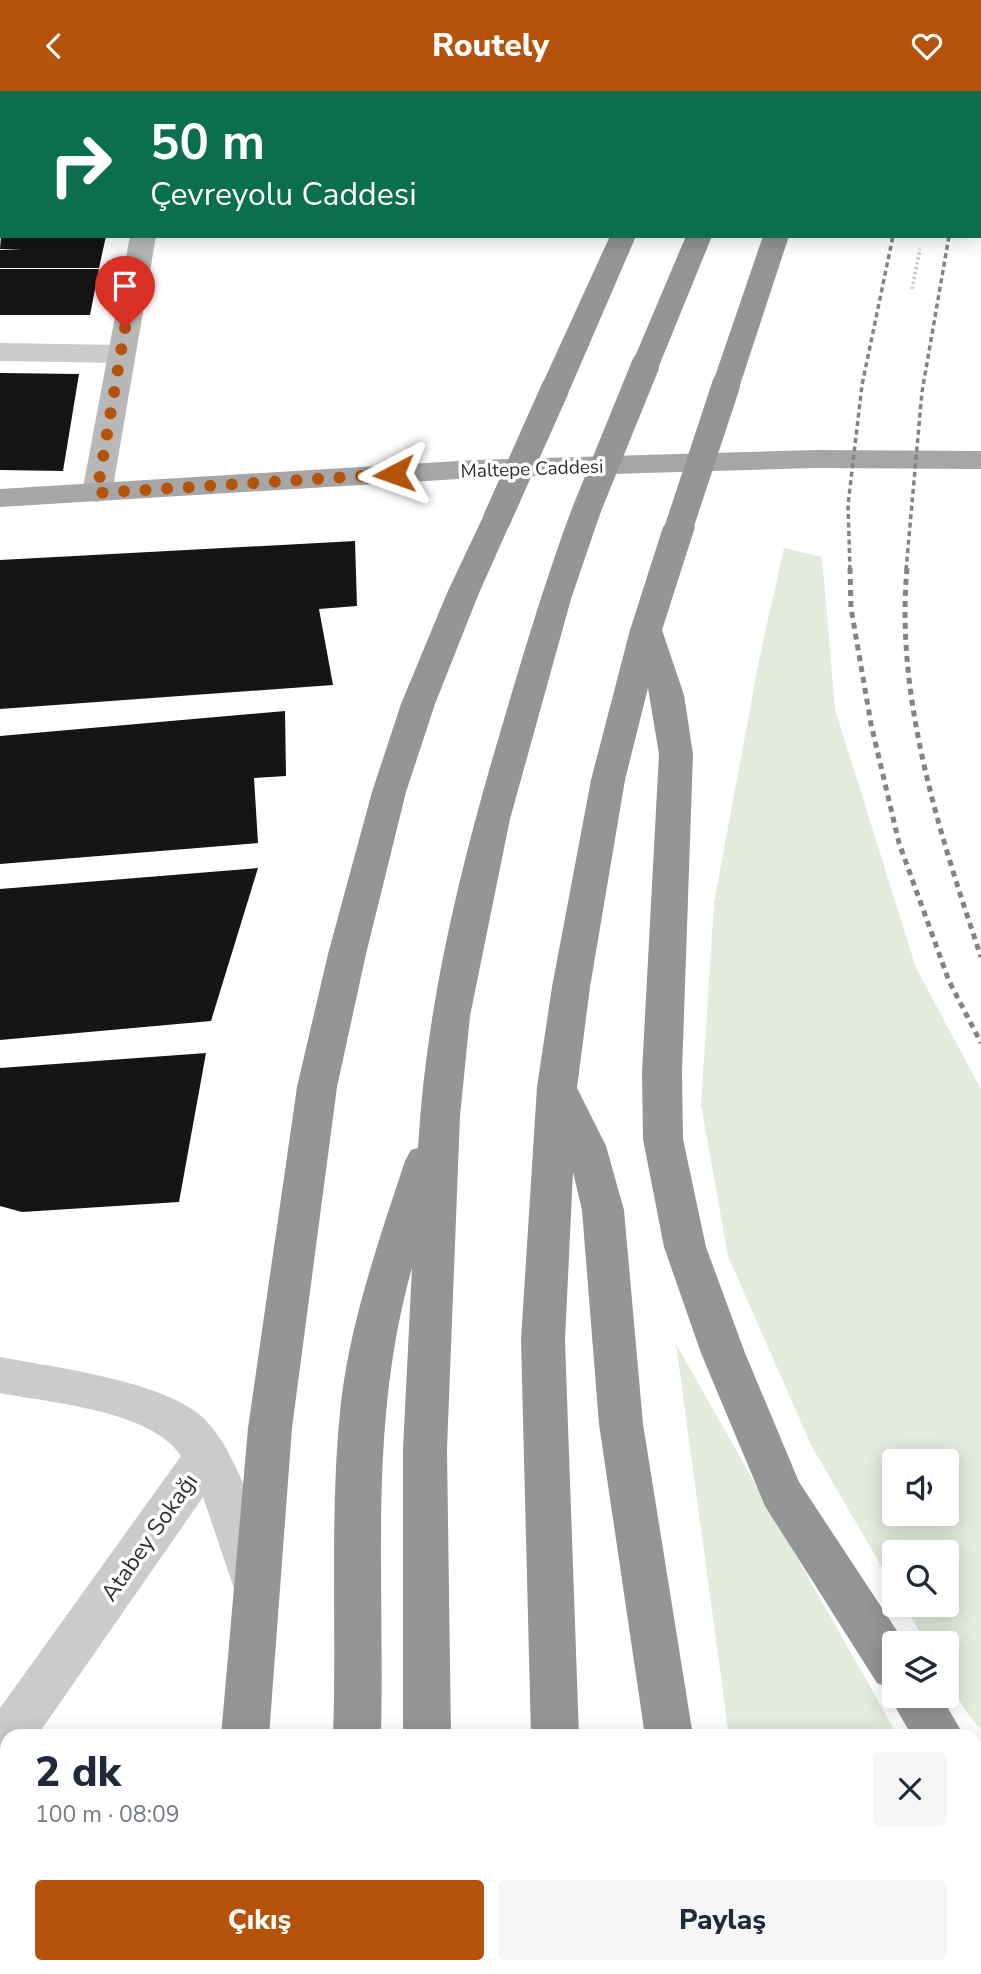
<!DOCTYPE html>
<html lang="tr">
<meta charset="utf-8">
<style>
:root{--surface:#fff;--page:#f6f6f7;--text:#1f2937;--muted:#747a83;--accent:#b45309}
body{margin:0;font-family:"Nunito Sans",sans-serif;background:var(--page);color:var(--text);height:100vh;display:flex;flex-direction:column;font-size:26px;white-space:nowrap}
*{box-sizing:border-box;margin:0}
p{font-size:23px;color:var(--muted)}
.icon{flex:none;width:38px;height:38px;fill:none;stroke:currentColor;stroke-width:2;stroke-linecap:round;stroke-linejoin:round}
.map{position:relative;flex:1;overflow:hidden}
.sheet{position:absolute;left:0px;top:1638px;width:982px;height:245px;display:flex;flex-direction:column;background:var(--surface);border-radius:21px 21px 0 0;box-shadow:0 4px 18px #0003}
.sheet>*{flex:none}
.banner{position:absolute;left:0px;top:0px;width:982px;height:147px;box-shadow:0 4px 18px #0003;background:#0b6e4f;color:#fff;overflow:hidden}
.fabs{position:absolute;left:882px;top:1358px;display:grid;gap:14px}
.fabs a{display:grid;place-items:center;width:77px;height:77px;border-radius:7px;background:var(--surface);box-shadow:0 4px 18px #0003;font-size:35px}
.pin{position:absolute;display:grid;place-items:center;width:60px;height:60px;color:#fff;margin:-72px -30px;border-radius:50% 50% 50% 0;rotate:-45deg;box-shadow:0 0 7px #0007}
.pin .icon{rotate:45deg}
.me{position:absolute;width:77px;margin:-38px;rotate:266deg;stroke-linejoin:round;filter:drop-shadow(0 0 5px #0008)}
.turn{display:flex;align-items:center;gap:24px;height:147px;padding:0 35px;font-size:32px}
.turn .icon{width:91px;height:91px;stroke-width:2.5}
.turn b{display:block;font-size:49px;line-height:60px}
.round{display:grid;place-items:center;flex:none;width:74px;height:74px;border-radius:7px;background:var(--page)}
.headline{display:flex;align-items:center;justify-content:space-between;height:119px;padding:0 35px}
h1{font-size:42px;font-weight:800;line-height:52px}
.button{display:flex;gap:14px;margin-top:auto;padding:14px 35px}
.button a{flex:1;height:80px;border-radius:7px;background:var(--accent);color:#fff;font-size:28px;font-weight:800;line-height:80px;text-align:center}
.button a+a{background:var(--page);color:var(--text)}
header{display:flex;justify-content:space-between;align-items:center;height:91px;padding:0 35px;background:var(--accent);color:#fff;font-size:32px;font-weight:800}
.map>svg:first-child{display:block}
.green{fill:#e2ebdc;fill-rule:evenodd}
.building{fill:#151515}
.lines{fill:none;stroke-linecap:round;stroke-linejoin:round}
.path{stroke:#cbcbcb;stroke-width:3.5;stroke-dasharray:2.5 2.5;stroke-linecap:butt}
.street{fill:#cbcbcb;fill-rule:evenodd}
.secondary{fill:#b8b8b8;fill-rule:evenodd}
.primary{fill:#a6a6a6;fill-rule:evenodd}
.highway{fill:#959595;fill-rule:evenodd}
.rail-far1{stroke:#838383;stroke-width:3.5;stroke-dasharray:5 3.5;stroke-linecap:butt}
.rail{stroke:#838383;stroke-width:5;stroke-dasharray:6 5;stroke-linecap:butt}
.highway-bridge{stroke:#959595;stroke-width:28}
.route{stroke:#b45309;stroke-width:12;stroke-dasharray:0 21.6}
.labels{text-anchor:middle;stroke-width:7;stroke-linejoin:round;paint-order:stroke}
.far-street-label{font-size:19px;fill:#2e2e2e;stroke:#fff}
.street-label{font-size:23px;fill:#2e2e2e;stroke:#fff}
</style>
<header><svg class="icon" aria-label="back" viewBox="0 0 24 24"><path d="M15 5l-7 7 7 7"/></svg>Routely<svg class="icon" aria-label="heart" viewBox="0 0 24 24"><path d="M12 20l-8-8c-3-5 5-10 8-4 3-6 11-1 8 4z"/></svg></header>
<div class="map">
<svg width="981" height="1883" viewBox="0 0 981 1883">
<rect width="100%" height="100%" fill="#fff"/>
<g class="green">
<path d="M784,457L822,466L835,618L916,877L981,998V1639L965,1619L947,1587V1552H926L904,1514H947V1461H894V1497L811,1354L728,1165L701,1014L714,812L760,564ZM894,1370H947V1423H894Z"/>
<path d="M676,1253L898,1645H729Z"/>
<path d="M975,1758L981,1767V1883H760L759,1876H975Z"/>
</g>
<g class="building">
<path d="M1,145H106L99,177H0V159H23L0,158Z"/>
<path d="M0,178H99L90,224H0Z"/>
<path d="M0,282L79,283L63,380L0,379Z"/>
<path d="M355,450L357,515L319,518L333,594L0,618V469Z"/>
<path d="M285,620L286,685L254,687L258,752L0,773V645Z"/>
<path d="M258,777L211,930L0,949V798Z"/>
<path d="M206,962L179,1111L22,1121L0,1115V977Z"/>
</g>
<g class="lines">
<path class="path" d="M912,198L920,158"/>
<g class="street">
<path d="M0,252L120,254L130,257L134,263L130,269L120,272L0,270Z"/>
<path d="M0,1266C54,1276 153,1289 196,1321C236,1349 264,1448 277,1494L270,1509L254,1515L238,1509L203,1406L37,1645H7V1667L0,1664V1617L181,1365C151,1319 50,1312 0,1302Z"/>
</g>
<g class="secondary">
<path d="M150,0H174L149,2Z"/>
<rect x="0" y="15" width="2" height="14"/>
<path d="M130,145H156L112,402L108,408L97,411L86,408L82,402Z"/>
</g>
<path class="primary" d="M816,359L981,360V378L816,377L475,387L0,416V398L475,369Z"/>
<g class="highway">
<rect x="669" y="0" width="24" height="2"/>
<rect x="702" y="0" width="24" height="2"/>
<rect x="739" y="0" width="24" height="2"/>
<path d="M826,0H850L825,2Z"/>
<path d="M610,145H636L570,298L565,304L555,307L545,304L540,298Z"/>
<path d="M686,145H712L659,275L655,281L645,284L635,281L631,275Z"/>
<path d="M763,145H789L740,294L736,300L726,303L716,300L712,294Z"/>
<path d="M586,411L597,413L601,420L571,508L510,728L470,925L460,1025L447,1358L451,1645H403V1358L412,1177C368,1332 385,1486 381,1645H333C337,1534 329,1421 341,1311C351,1228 379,1149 405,1070L411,1059L418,1057C426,915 460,777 500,642C522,567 544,493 571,420L575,413Z"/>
<path d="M497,419L508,421L512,428L479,502L435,613L406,701L366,863L337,996L292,1337L269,1645H221L248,1337L297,996L328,863L372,701L401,613L447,502L482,428L486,421Z"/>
<path d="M679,427L690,429L695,436L662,539L684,604L693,663L682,981L683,1048L706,1156L745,1262L799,1391L905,1552H894V1605H941L964,1645H912L889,1605L892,1598L877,1592L765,1415L701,1262L664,1156L643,1048L642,981L659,663L648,597L625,689L590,896L577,997L606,1055L624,1119L643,1333L693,1645H645L599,1333L582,1119L573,1081L565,1249L579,1645H531L521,1249L537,996L552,896L591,689L630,539L663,436L668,429Z"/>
<path d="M975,1673L981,1675V1730L975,1727Z"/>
<rect x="202" y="1876" width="52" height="7"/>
<rect x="318" y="1876" width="52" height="7"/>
<path d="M416,1876H468L469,1883H417Z"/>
<path d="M549,1876H601L602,1883H550Z"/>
<path d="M678,1876H730L731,1883H679Z"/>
</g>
<g class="rail-far1">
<path d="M850,479L848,414L862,294L893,145"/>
<path d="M906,479L922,301L949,145"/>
</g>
<g class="rail">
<path d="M850,477L851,517L871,633L899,752L949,890L981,952"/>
<path d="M907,477C895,607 940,744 981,866"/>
</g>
<g class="highway-bridge">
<path d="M586,420L645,275"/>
<path d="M497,428L555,298"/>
<path d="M679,436L726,294"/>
</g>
</g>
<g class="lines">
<path class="route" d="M125,237L97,402L394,383"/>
</g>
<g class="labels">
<g class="far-street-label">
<text transform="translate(532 377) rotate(-2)" y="7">Maltepe Caddesi</text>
</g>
<g class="street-label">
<text transform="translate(149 1446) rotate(-55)" y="8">Atabey Sokağı</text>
</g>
</g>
</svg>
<div class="fabs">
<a><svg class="icon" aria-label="sound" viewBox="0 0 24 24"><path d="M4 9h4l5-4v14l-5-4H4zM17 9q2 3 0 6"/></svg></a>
<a><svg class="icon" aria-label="search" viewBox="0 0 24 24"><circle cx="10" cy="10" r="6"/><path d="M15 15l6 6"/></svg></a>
<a><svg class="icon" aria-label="layers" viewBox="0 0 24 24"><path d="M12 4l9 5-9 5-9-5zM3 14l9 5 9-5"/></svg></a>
</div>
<div class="pin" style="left:125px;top:237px;background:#d93025"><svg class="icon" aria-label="arrive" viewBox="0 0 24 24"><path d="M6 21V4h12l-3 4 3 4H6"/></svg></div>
<svg class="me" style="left:394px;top:383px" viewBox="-20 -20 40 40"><path d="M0-17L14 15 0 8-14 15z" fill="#b45309" stroke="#fff" stroke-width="4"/></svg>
<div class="banner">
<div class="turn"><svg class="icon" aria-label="right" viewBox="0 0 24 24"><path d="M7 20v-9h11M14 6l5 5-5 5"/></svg><div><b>50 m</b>Çevreyolu Caddesi</div></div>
</div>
<section class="sheet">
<div class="headline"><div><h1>2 dk</h1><p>100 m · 08:09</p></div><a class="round"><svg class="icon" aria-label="close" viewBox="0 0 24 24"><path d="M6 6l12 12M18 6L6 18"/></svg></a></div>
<div class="button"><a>Çıkış</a><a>Paylaş</a></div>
</section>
</div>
